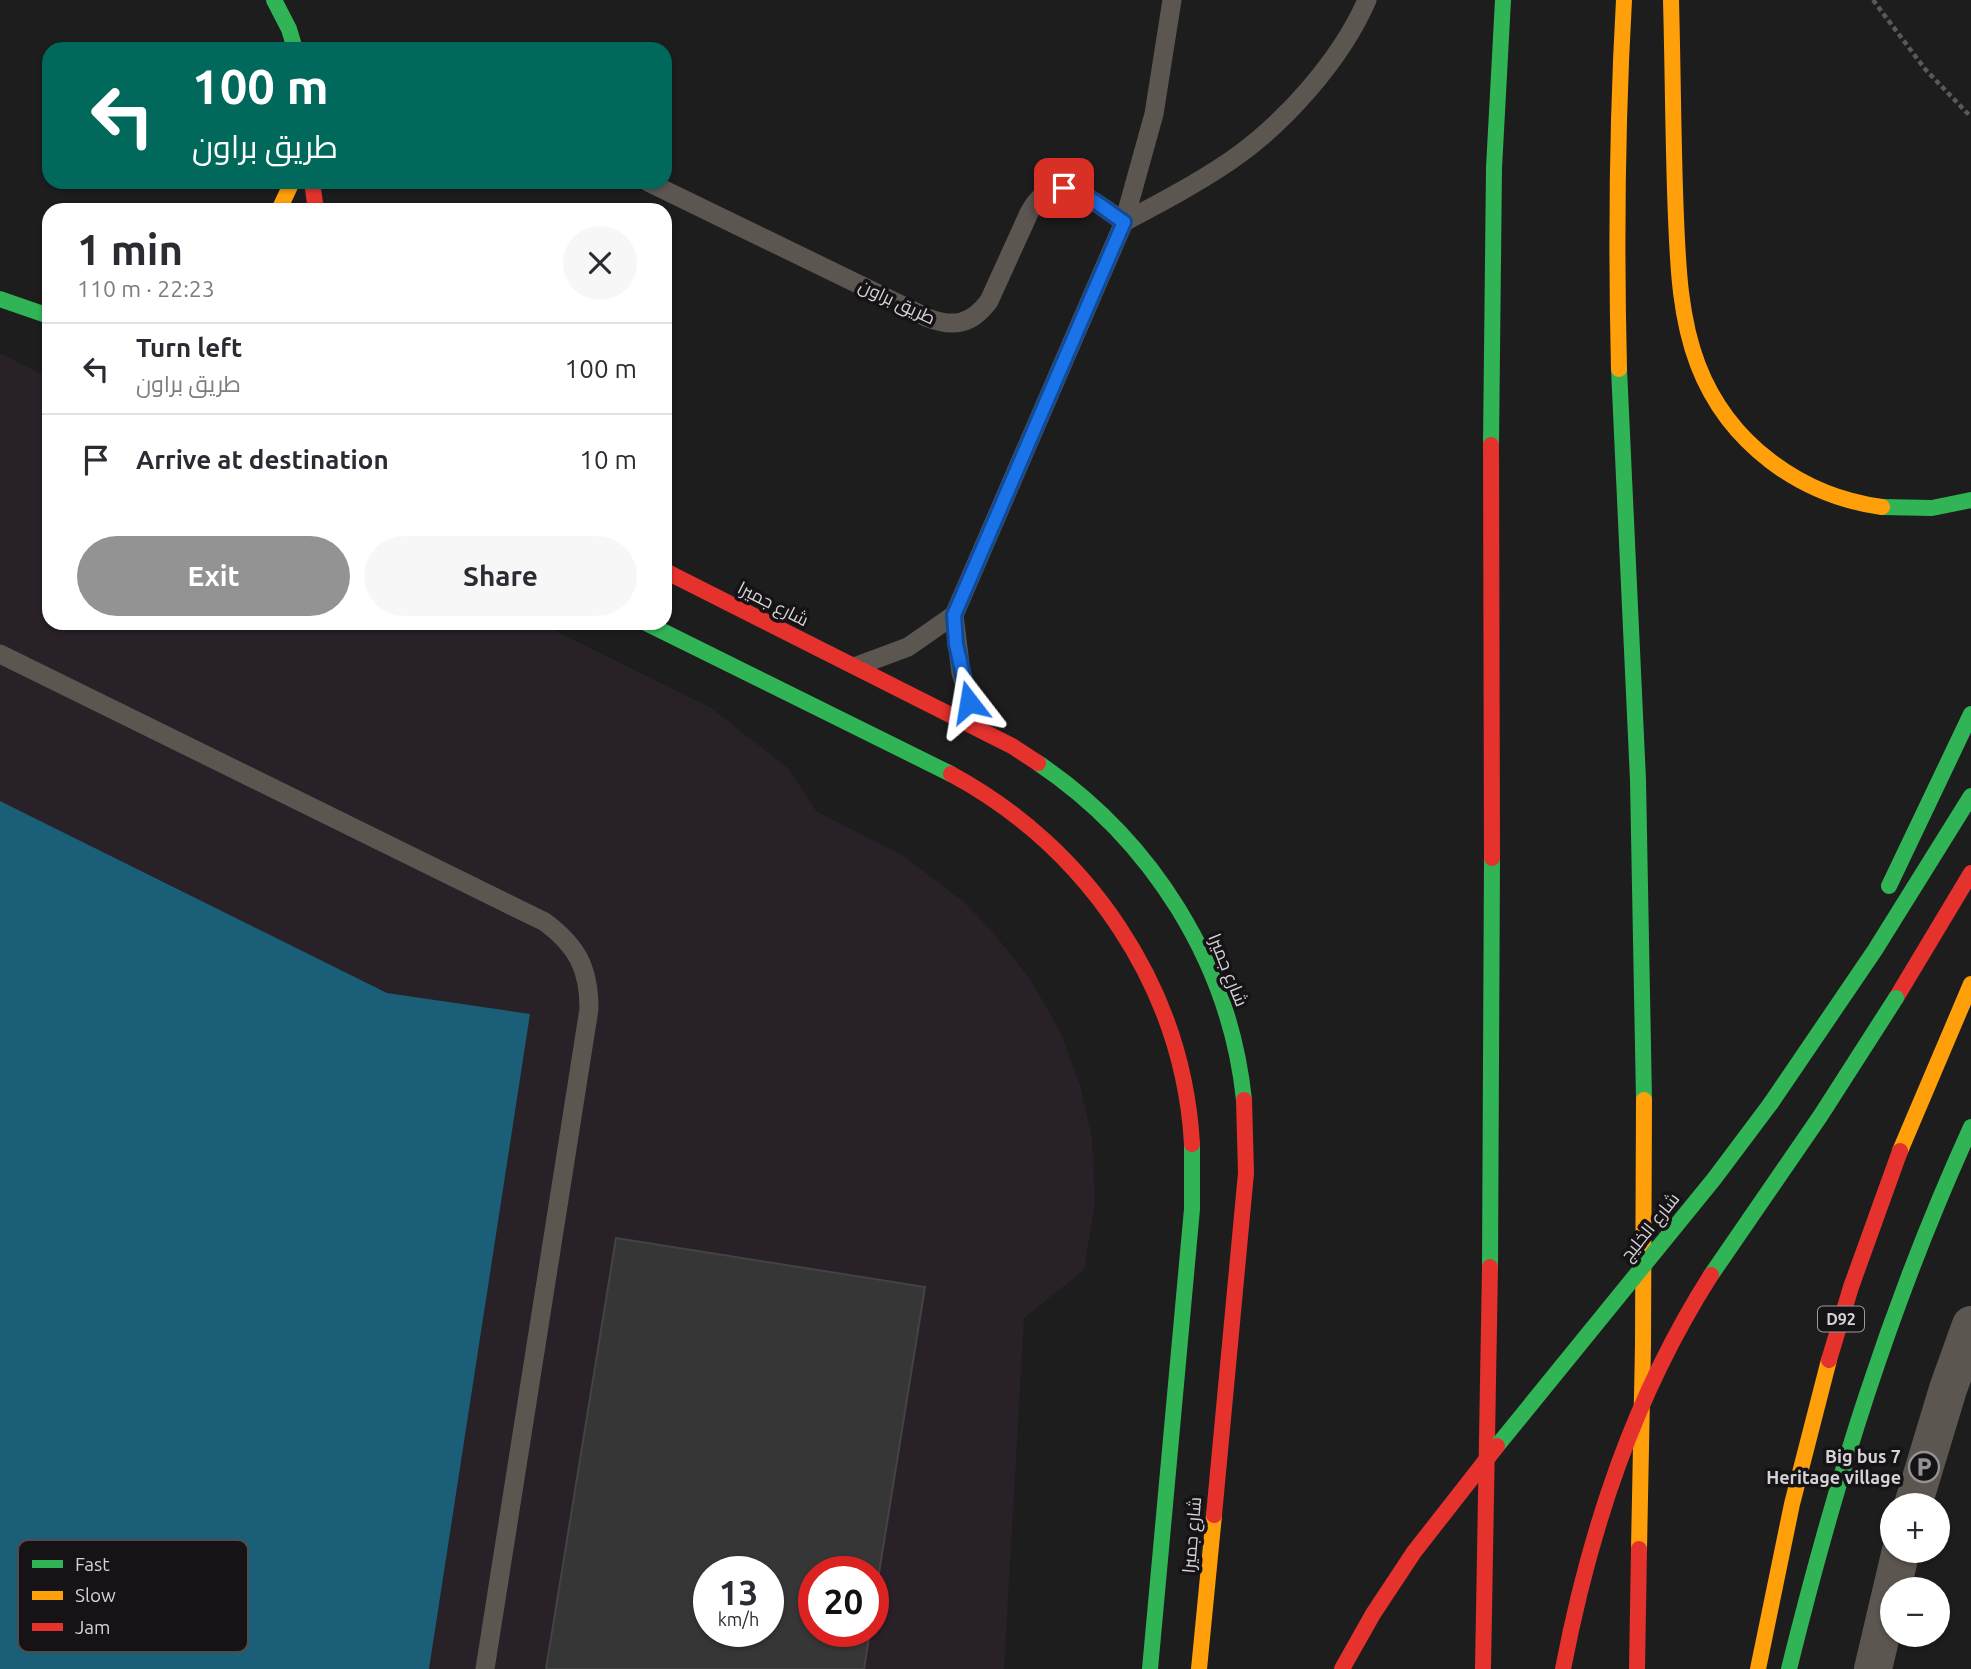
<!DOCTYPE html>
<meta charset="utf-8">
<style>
:root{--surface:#fff;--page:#f7f7f7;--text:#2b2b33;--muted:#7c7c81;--line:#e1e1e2;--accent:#949394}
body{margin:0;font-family:Ubuntu,Cairo,sans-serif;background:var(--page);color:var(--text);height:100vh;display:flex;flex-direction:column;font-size:26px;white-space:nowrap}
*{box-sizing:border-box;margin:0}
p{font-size:23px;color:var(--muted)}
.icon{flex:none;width:38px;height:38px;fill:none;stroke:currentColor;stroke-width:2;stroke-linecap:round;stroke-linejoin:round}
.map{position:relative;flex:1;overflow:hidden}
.side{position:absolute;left:42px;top:203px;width:630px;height:427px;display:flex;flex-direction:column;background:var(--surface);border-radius:21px;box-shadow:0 2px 5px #0004}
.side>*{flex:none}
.top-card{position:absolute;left:42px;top:42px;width:630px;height:147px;border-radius:21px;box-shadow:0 2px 5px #0004;background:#00695c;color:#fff;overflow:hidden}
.controls{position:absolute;left:1880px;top:1493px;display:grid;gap:14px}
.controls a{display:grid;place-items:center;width:70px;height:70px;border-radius:50%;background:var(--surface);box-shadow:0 2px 5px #0004;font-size:35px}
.speed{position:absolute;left:693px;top:1556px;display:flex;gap:14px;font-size:35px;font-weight:700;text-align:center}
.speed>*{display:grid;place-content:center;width:91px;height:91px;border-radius:50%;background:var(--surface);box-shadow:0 2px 5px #0004;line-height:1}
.speed small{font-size:18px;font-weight:400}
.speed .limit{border:10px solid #d22;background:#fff;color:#111}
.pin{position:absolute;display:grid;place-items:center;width:60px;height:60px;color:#fff;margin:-30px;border-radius:14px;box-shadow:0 4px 10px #0006}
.me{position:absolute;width:77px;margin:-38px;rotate:346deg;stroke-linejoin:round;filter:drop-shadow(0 0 5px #0008)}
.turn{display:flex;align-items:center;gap:24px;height:147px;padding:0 35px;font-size:32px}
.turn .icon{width:91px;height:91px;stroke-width:2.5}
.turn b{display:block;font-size:49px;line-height:60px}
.round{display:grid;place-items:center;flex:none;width:74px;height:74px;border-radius:37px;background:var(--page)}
.overview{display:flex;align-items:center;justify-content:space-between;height:119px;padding:0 35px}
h1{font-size:42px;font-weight:600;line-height:52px}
.action{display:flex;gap:14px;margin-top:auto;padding:14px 35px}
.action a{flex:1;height:80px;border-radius:42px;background:var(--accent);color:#fff;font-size:28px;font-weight:600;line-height:80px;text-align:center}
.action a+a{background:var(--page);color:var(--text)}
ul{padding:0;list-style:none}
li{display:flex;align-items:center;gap:21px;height:91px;padding:0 35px;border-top:2px solid var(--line)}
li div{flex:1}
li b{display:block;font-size:26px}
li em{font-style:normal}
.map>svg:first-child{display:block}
.built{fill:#282128;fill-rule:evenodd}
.water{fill:#1a5f77}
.building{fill:#363636;stroke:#444344;stroke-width:2;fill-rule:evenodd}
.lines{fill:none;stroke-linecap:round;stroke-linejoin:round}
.path{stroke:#5c5855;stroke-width:4.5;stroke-dasharray:5 3.5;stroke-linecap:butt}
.lane{stroke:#5c5651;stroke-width:19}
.street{stroke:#5c5651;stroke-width:38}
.fast{stroke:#30b455;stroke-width:16}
.slow{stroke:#ff9f0a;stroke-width:16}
.jam{stroke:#e5322d;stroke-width:16}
.fast-bridge{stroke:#30b455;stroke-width:16}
.jam-bridge{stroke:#e5322d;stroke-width:16}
.route-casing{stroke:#114b97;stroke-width:18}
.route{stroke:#1a73e8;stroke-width:12}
.labels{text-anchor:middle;stroke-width:7;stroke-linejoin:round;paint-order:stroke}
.shield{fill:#161316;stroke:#9b999b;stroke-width:2}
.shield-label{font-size:16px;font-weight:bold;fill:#d4d2d4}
.street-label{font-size:18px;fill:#d4d2d4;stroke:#161316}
.poi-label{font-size:18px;font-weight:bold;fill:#d4d2d4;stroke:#161316;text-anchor:end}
.key{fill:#161316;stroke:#4f4c4f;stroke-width:2}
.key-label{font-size:19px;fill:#d4d2d4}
</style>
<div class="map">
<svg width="1971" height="1669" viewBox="0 0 1971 1669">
<rect width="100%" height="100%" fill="#1e1d1e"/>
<path class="built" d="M0,353L49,378V623H540L711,708L788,768L816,811L902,855L964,902L996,936L1030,979L1061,1033L1081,1089L1092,1138L1095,1203L1084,1270L1024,1318L1004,1669H429L529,1015L387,993L0,801ZM709,1572H768V1631H709ZM814,1572H873V1631H814Z"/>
<path class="water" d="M0,801L387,993L530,1014L429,1669H0Z"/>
<path class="building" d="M616,1238L925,1287L873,1610V1572H814V1631H870L864,1669H546ZM709,1572H768V1631H709Z"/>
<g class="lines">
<path class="path" d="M1873,0L1925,69L1971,117"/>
<g class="lane">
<path d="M648,182L928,318C954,328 972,324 989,301L1029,213C1055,164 1094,202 1124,222C1160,203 1196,184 1230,161C1284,124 1341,60 1367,0"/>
<path d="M0,654L545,922C577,946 589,968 589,1009L485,1669"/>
<path d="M857,666L908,647L954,615"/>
<path d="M977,725L961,673L954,615L1124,222L1154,114L1172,0"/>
</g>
<g class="street">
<path d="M1913,1505L1948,1389L1971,1325"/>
<path d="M1873,1669L1901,1550"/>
</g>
<g class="fast">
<path d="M274,0L289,29L295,49"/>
<path d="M0,299L49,316"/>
<path d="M1619,369L1638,780L1644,1100"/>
<path d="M1491,445L1494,168L1503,0"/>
<path d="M1882,507L1932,508L1971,500"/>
<path d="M646,623L951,774"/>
<path d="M1038,763C1151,839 1230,963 1244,1100"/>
<path d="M1889,886L1971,714"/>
<path d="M1771,1103L1875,950L1971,796"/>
<path d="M1490,1267L1492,858"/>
<path d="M1150,1669L1192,1209V1144"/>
<path d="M1789,1669C1836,1479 1890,1305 1971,1127"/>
</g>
<g class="slow">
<path d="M1671,0C1673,73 1673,145 1676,218C1678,267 1680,318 1698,365C1728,443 1800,496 1882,507"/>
<path d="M279,210L292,182"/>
<path d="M1619,369C1616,246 1617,123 1624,0"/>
<path d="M1900,1151L1971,984"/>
<path d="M1639,1549L1643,1345L1644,1100"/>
<path d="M1199,1669L1214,1515"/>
<path d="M1758,1669L1792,1504L1829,1360"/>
</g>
<g class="jam">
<path d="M312,182L316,210"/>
<path d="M1491,445L1492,858"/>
<path d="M665,571L1012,746L1038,763"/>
<path d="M951,774C1088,848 1183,987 1192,1144"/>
<path d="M1896,998L1971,873"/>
<path d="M1829,1360L1851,1287L1900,1151"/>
<path d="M1214,1515L1246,1173L1244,1100"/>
<path d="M1483,1669L1490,1267"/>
<path d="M1637,1669L1639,1549"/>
</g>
<g class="fast-bridge">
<path d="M1711,1275L1821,1115L1896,998"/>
<path d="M1497,1446L1714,1179L1771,1103"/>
</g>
<g class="jam-bridge">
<path d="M1342,1669L1373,1614L1414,1552L1497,1446"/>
<path d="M1563,1669C1590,1529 1634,1396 1711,1275"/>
</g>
</g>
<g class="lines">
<g class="route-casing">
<path id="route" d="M969,702L956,644L954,615L1124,222C1105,210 1087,192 1064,188"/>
</g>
<use href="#route" class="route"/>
</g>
<defs>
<g id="parking-ring" transform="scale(1.575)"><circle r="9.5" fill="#161316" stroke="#949394" stroke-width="1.5"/><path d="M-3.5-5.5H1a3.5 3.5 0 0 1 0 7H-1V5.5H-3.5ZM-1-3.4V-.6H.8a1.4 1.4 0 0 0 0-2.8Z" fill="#949394"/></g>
</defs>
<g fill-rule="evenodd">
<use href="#parking-ring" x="1924" y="1467"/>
</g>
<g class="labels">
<rect class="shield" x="1818" y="1306.5" width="46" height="25" rx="5"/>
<g class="shield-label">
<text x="1841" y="1325">D92</text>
</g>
<g class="street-label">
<text transform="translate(897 302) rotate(25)" y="6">طريق براون</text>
<text transform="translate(773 604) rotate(27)" y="6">شارع جميرا</text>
<text transform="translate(1228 970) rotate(68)" y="6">شارع جميرا</text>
<text transform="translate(1650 1227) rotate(-51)" y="6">شارع الخليج</text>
<text transform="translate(1192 1535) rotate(-85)" y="6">شارع جميرا</text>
</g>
<g class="poi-label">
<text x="1901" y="1463">Big bus 7<tspan x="1901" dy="21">Heritage village</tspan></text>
</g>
</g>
<rect x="18" y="1540" width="230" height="112" rx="10" class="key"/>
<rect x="32" y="1560" width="31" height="8" fill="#30b455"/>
<rect x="32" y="1591" width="31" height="9" fill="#ff9f0a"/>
<rect x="32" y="1623" width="31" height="8" fill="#e5322d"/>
<g class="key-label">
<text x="75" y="1571">Fast</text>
<text x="75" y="1602">Slow</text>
<text x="75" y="1634">Jam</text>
</g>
</svg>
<div class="controls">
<a>+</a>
<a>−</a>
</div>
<div class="speed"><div>13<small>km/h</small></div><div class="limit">20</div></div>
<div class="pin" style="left:1064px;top:188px;background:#d93025"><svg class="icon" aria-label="arrive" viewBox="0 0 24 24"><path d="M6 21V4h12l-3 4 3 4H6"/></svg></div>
<svg class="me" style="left:969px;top:702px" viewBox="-20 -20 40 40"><path d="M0-17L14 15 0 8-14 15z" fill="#1a73e8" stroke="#fff" stroke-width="4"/></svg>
<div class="top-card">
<div class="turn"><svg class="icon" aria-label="left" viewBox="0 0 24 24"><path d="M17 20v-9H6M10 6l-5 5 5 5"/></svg><div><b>100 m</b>طريق براون</div></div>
</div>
<section class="side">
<div class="overview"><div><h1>1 min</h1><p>110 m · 22:23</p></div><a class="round"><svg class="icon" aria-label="close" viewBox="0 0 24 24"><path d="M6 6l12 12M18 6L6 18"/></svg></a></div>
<ul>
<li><svg class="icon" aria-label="left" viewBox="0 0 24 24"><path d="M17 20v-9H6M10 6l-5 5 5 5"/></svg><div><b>Turn left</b><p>طريق براون</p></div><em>100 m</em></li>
<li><svg class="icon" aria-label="arrive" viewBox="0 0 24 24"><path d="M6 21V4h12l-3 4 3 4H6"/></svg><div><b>Arrive at destination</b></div><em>10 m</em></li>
</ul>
<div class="action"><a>Exit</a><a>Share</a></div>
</section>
</div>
